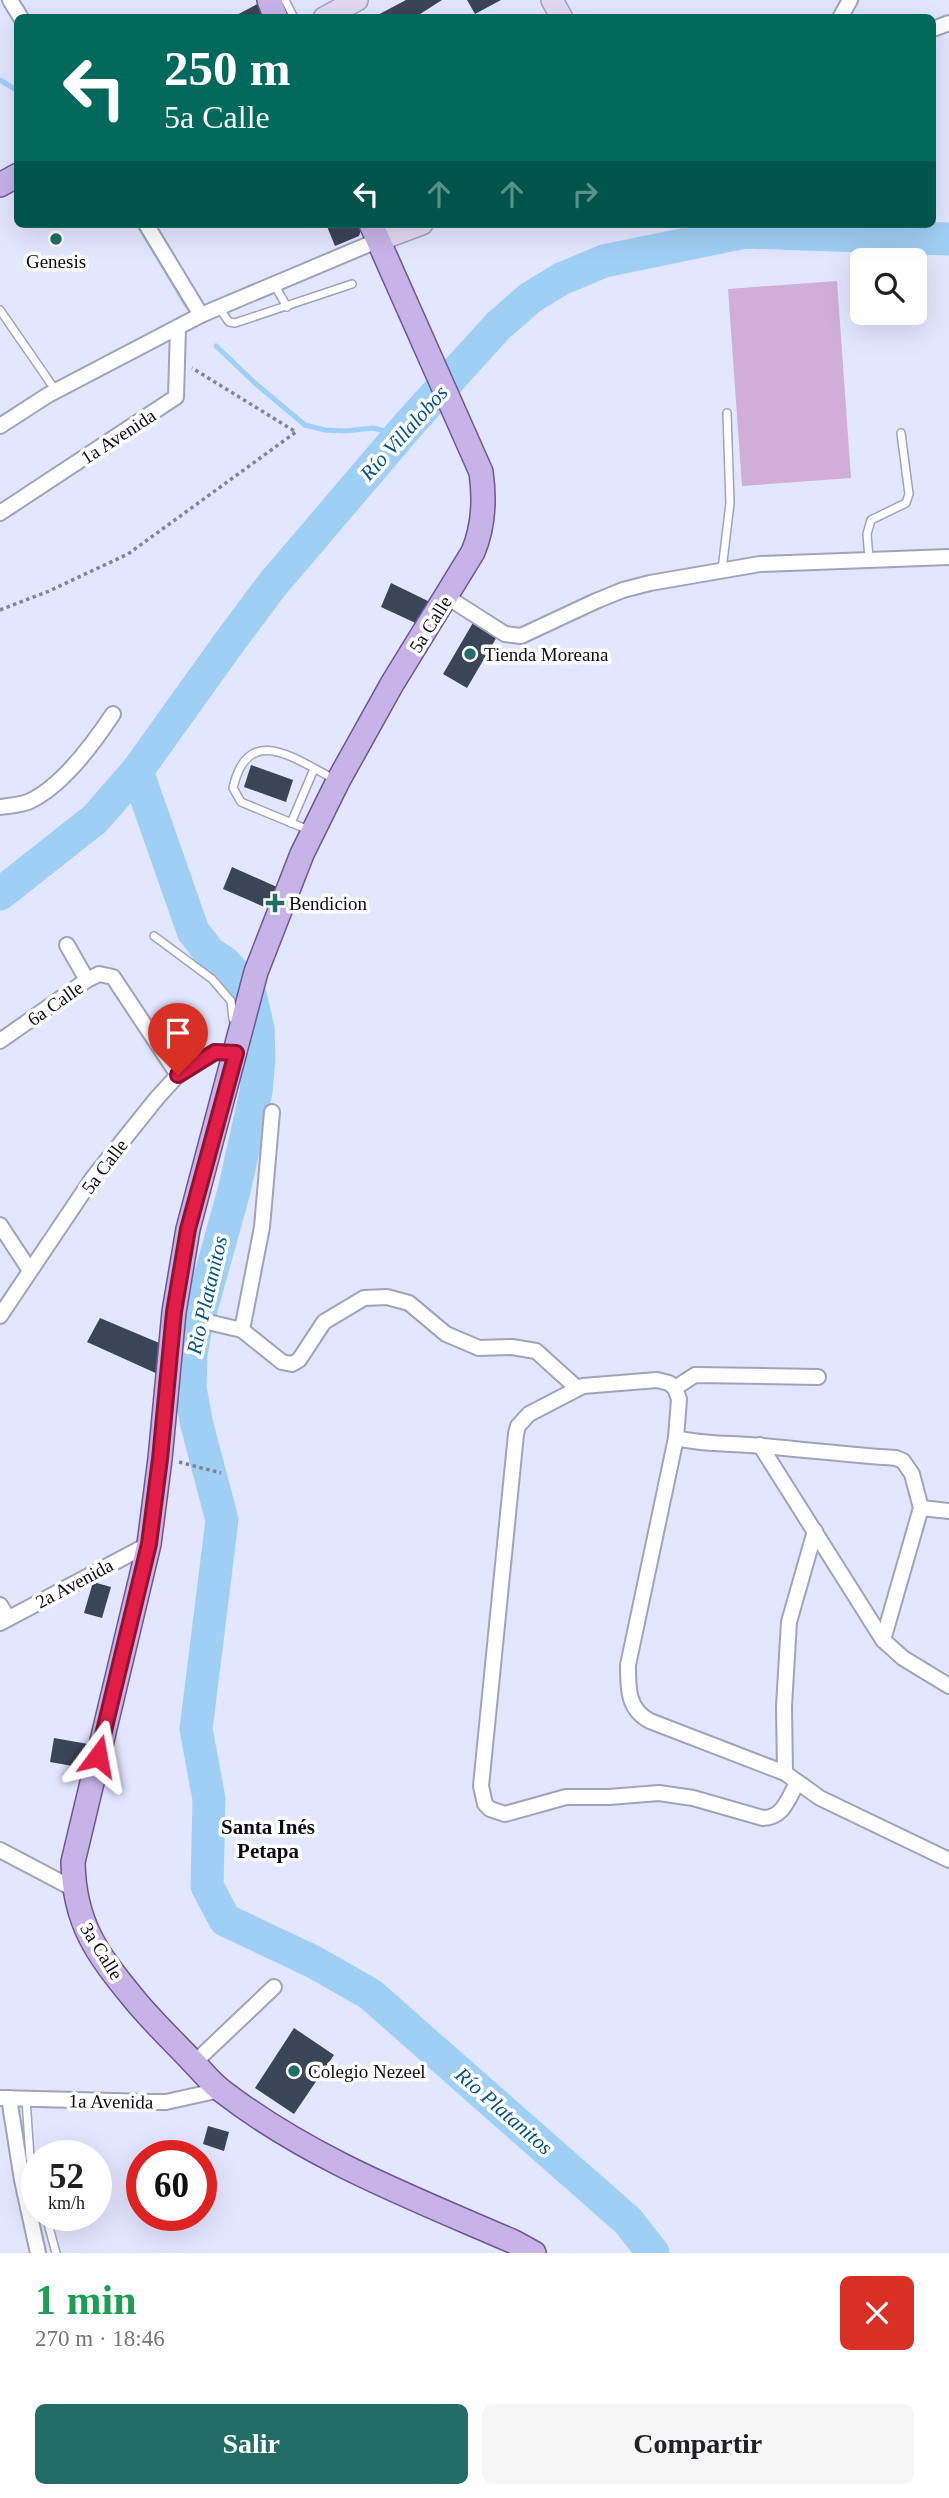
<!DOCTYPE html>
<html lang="es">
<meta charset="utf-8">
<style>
:root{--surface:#fff;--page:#f6f6f6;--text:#202124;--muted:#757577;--accent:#236d66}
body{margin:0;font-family:Georgia,serif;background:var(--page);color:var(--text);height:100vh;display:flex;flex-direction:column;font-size:26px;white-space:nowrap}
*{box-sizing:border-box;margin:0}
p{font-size:23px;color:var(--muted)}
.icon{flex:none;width:38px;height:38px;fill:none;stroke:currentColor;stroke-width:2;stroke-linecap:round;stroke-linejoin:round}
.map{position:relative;height:2253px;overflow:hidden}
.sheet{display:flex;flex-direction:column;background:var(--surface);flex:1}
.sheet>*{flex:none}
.banner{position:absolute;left:14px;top:14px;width:922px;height:214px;border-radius:10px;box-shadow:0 7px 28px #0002;background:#00695c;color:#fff;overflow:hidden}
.controls{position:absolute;left:850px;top:248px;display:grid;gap:14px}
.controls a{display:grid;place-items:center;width:77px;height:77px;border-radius:10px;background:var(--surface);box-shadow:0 7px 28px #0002;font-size:35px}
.speed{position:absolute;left:21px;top:2140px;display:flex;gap:14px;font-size:35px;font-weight:700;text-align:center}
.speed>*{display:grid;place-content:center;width:91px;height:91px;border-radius:50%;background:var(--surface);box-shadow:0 7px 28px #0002;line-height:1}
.speed small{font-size:18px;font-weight:400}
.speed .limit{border:10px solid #d22;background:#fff;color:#111}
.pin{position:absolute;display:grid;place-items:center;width:60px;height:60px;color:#fff;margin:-72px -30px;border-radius:50% 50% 50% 0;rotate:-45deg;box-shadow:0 0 7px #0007}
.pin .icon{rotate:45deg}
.me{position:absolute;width:77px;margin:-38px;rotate:13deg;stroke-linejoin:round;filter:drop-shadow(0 0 5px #0008)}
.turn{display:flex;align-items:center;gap:24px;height:147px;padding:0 35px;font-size:32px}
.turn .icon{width:91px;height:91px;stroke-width:2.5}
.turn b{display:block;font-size:49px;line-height:60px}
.lanes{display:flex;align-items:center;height:66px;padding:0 35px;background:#0003;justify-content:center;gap:35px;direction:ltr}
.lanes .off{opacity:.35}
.round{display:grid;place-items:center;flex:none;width:74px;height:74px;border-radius:10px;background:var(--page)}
.headline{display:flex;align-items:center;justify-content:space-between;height:119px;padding:0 35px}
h1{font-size:42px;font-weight:600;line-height:52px;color:#1e9e55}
.primary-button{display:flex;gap:14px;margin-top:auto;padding:14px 35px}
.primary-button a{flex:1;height:80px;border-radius:10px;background:var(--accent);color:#fff;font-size:28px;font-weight:600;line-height:80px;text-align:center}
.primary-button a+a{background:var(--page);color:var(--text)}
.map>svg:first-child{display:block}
.green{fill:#d1add9}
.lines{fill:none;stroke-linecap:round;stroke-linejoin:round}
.stream{stroke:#a0cff5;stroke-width:5}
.river{stroke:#a0cff5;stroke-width:33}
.building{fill:#3b4558}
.service-casing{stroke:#a1a3bb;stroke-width:10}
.minor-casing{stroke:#a1a3bb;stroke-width:18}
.secondary-casing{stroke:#a1a3bb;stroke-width:24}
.primary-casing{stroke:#6d5793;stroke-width:26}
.path{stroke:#828495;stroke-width:3.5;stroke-dasharray:3.5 3.5;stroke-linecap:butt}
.service{stroke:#fff;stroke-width:7}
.minor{stroke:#fff;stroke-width:14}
.secondary{stroke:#e3d9f3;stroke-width:21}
.primary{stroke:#c7b3e8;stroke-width:23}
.route-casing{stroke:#92132f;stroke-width:18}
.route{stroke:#e11d48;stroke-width:12}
.poi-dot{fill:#236d66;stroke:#fff;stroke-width:2.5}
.labels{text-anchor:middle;stroke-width:7;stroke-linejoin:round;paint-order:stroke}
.poi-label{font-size:19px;fill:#0a0a12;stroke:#fff;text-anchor:start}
.street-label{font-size:19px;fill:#0a0a12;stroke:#fff}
.water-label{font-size:21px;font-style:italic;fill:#025382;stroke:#fff}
.neighbourhood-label{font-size:21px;font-weight:bold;fill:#0a0a12;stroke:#fff}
</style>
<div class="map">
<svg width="949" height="2253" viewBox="0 0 949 2253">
<rect width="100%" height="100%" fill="#e3e6ff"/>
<path class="green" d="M837,281L851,478L742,486L728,289Z"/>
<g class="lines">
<g class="stream">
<path d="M0,80L18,91"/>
<path d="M138,224L187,306"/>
<path d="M216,346L256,384L305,425L325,430L346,431L373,428L400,435"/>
</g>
<g class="river">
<path d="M137,771L193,931L210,953L225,963L249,990L258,1028L259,1058L256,1092L234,1191L195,1331L191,1356L190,1388L197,1425L222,1520L196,1729L209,1799L207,1886L225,1920L312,1961L370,1994L628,2221L653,2253"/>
<path d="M0,894L95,819L137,771L228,644L272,585L410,423L498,326L530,298L561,279L604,261L745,232L949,239"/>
</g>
</g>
<g class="building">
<path d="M265,0L274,18H231Z"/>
<path d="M406,0H442L414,18H372Z"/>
<path d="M467,0H501L475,14Z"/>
<path d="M326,224H361L362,227L359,236L335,246Z"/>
<path d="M391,583L432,603L422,626L381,607Z"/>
<path d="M474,621L498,635L467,688L443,674Z"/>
<path d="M251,765L293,780L286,802L244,787Z"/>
<path d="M232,867L277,887L269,909L223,889Z"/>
<path d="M100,1318L164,1345L160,1375L87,1342Z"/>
<path d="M93,1582L111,1587L102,1618L84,1613Z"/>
<path d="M54,1738L88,1744L84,1768L50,1762Z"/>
<path d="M294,2028L334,2055L294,2114L255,2088Z"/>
<path d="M208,2126L229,2132L224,2151L203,2144Z"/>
</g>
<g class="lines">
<g class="service-casing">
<g id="service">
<path d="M285,0L294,18"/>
<path d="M274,284L287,307"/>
<path d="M219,308L229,322L235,323L352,284"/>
<path d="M0,310L56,391"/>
<path d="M869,559L867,534L871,520L906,503L909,494L901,433"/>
<path d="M722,570L730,503L727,413"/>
<path d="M291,823L314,769"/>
<path d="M311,831L241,802L233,788C248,722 295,759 334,779"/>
<path d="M154,936L212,979L231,1001L233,1019L240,1021"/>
<path d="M26,2099L30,2158L37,2182"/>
<path d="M46,2216L56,2253"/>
</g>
</g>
<g class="minor-casing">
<g id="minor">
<path d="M10,0L21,18"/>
<path d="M840,18L850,0"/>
<path d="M933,29L949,23"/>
<path d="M146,224L201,315"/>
<path d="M0,426L48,395L201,315L379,240"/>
<path d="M0,513L176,397L178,327"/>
<path d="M447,597L505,634L521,636L596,601L623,590L650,583L760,564L949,557"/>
<path d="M0,807C9,806 19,805 28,802C62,787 93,744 113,714"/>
<path d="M67,945L87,980"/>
<path d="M0,1041L87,980L99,974L113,977L178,1075"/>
<path d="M0,1225L29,1269"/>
<path d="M0,1316L92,1179L157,1098L178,1075L215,1052L236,1053"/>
<path d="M212,1323L242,1330L282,1362L292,1364L299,1360L324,1322L364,1298L387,1297L409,1303L446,1334L479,1348L512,1347L536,1351L577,1388"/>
<path d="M242,1330L262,1227L272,1112"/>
<path d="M675,1388L695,1375L818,1377"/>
<path d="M676,1438C705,1445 733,1443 762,1446C807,1450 851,1455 896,1458L903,1461L912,1474L921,1508L883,1640"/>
<path d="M760,1445L883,1640L903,1658L949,1686"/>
<path d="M921,1508L949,1511"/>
<path d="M0,1605L8,1618"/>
<path d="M0,1623L149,1544"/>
<path d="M785,1773L784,1706L789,1622L815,1531"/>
<path d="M797,1783C788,1799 783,1818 763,1818L693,1798L659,1793L609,1797H566L505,1814L490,1809L485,1804L481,1786L516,1434L518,1426L529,1414L583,1386L657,1380L669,1383L675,1388L679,1399L676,1438L628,1665C628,1687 627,1709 650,1721L785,1773L820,1798L949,1860"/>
<path d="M0,1850L74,1889"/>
<path d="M194,2063L274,1987"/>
<path d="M0,2098L151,2102H166L220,2090"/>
<path d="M9,2098L22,2180L38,2253"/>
</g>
</g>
<g class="secondary-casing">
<g id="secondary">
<path d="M552,0L562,18"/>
<path d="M324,18L357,0"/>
<path d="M379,240L422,224"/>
</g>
</g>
<g class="primary-casing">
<g id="primary">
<path d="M269,0L276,18"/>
<path d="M0,185L18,175"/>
<path d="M371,224L481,472C485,500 484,526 473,552L392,684L338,781L302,854L256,972L188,1229L174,1312L160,1459L149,1544L73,1862C74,1923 97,1954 134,1999C152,2021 173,2041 192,2061C202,2071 211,2083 222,2091C310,2159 413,2198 514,2242L534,2253"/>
</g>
</g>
<g class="path">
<path d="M0,610L49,591L128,554L296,432L192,368"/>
<path d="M179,1462L221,1473"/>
</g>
<use href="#service" class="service"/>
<use href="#minor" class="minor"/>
<use href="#secondary" class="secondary"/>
<use href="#primary" class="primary"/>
</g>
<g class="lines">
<g class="route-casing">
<path id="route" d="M98,1756L149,1544L160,1459L174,1312L188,1229L236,1053L215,1052L178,1075"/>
</g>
<use href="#route" class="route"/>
</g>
<g class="poi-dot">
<circle cx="56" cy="239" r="7"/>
<circle cx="470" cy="654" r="7"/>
<path d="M271.5 892.5h7v7h7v7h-7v7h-7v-7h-7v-7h7z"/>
<circle cx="294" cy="2071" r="7"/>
</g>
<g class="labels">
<g class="poi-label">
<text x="56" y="268" text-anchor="middle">Genesis</text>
<text x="484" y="661">Tienda Moreana</text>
<text x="289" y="910">Bendicion</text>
<text x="308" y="2078">Colegio Nezeel</text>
</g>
<g class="street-label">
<text transform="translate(118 436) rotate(-33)" y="7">1a Avenida</text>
<text transform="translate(430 624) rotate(-58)" y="7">5a Calle</text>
<text transform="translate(55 1003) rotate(-35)" y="7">6a Calle</text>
<text transform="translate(104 1166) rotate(-53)" y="7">5a Calle</text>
<text transform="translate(74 1583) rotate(-28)" y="7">2a Avenida</text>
<text transform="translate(102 1951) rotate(58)" y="7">3a Calle</text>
<text transform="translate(111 2101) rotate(1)" y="7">1a Avenida</text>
</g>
<g class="water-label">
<text transform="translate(404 433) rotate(-48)" y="7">Río Villalobos</text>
<text transform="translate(207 1295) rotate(-77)" y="7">Rio Platanitos</text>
<text transform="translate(504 2111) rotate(41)" y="7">Río Platanitos</text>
</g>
<g class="neighbourhood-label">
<text x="268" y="1834">Santa Inés<tspan x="268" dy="24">Petapa</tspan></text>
</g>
</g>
</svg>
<div class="controls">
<a><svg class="icon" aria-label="search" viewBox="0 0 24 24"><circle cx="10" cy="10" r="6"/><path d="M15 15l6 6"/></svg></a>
</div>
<div class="speed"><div>52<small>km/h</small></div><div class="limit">60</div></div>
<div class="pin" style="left:178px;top:1075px;background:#d93025"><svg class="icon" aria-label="arrive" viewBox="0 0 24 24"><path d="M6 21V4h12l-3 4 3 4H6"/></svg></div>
<svg class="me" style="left:98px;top:1756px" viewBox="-20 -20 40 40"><path d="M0-17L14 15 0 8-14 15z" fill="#e11d48" stroke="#fff" stroke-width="4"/></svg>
<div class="banner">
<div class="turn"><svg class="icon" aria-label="left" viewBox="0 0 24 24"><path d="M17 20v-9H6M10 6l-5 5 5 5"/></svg><div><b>250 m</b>5a Calle</div></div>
<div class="lanes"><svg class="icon" aria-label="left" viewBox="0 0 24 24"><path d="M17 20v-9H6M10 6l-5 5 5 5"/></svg><svg class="icon off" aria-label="ahead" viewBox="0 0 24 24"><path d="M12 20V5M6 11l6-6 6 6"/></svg><svg class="icon off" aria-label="ahead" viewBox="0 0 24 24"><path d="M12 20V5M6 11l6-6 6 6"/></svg><svg class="icon off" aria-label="right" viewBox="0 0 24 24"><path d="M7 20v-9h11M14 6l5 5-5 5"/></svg></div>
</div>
</div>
<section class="sheet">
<div class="headline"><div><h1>1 min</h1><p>270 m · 18:46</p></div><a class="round" style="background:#d93025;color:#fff"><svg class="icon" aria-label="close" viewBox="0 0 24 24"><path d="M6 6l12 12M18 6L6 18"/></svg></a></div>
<div class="primary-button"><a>Salir</a><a>Compartir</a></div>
</section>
